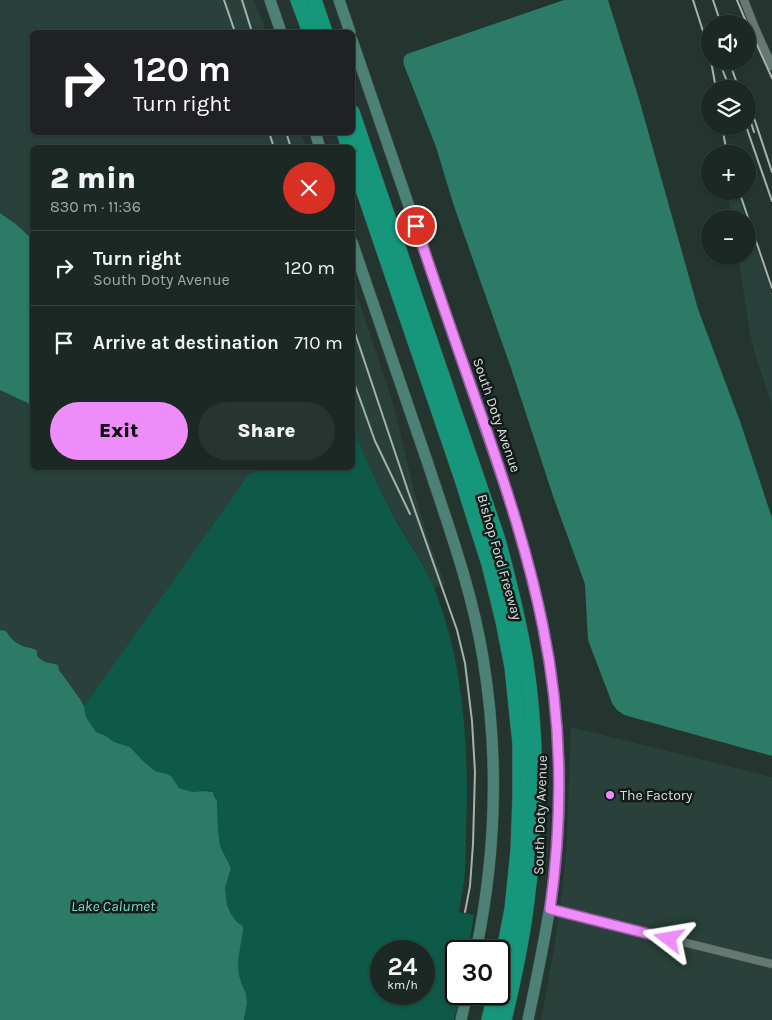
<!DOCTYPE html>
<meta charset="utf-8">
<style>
:root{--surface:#1b2823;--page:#283430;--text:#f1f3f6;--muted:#a0a6a6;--line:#394441;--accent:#ee8cf9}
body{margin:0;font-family:Karla,sans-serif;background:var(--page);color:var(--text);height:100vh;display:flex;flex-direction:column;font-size:19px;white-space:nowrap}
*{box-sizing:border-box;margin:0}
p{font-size:16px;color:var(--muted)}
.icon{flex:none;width:28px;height:28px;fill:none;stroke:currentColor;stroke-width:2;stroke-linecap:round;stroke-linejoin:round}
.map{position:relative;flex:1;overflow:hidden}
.drawer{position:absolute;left:30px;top:145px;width:325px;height:325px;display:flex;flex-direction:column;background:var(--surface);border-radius:8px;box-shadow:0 1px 4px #0004,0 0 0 1px var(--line)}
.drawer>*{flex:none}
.guide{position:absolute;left:30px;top:30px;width:325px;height:105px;border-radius:8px;box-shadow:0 1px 4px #0004,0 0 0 1px var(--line);background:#202124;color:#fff;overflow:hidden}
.fabs{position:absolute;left:701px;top:15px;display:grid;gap:10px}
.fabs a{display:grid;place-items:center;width:55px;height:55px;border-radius:50%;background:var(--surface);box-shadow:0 1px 4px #0004,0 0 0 1px var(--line);font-size:25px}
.speed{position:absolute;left:370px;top:940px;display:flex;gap:10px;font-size:25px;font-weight:700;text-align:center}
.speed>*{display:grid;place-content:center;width:65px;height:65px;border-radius:50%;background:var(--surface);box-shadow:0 1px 4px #0004,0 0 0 1px var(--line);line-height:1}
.speed small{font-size:12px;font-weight:400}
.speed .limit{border:2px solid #111;border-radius:8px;background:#fff;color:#111}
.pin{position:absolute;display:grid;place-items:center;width:42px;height:42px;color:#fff;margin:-21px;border:2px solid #fff;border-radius:50%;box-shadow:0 1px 5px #0007}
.me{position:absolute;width:55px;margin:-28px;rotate:284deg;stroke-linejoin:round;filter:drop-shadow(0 0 4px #0008)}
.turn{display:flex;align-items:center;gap:18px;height:105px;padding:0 20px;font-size:22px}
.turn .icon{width:65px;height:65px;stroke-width:2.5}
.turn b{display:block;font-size:35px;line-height:42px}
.round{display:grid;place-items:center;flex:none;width:52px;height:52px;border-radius:26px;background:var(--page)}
.summary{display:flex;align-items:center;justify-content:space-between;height:85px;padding:0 20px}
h1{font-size:30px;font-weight:800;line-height:38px}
.button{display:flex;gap:10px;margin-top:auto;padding:10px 20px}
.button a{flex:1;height:58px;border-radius:30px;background:var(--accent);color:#111;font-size:20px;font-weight:800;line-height:58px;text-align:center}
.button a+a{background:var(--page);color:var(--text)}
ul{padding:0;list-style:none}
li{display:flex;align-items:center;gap:15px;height:75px;padding:0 20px;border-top:1px solid var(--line)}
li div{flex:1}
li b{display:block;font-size:19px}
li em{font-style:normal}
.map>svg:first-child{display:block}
.built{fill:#29413a}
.green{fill:#0e5948;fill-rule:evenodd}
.water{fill:#2c7b67}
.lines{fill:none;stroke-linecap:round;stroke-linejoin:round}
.street-casing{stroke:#45534e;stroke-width:9}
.secondary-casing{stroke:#45534e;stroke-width:12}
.highway-casing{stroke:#45534e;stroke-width:16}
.street{stroke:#657872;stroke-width:8}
.secondary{stroke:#4d8175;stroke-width:11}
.highway{stroke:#16967b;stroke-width:15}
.rail{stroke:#a6b1ae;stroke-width:2}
.route-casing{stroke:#9b5ba2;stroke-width:12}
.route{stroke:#ee8cf9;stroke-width:9}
.poi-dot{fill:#ee8cf9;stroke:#131a18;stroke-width:2}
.labels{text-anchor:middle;stroke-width:5;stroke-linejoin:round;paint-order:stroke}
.street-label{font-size:14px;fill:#d6e0dd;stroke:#131a18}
.poi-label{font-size:14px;fill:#d6e0dd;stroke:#131a18;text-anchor:start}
.water-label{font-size:15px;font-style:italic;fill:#73e3c5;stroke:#131a18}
</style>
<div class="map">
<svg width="772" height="1020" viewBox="0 0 772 1020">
<rect width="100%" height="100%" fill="#24352f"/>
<g class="built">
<path d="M0,0H254L266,32H32V132L301,133L306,147L32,148V239L17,225L0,213Z"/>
<path d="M727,191H737L746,219H732Z"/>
<path d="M748,223L772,294V405L755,354L750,333L738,256H748Z"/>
<path d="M352,281L393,403L416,498L427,535L445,584L434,588L422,562L395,518L377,483L354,433L353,434Z"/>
<path d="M0,390L32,405V468H267L249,474L84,706L80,699L59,670L58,665L47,664L39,659L37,656L35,649L24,646L15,642L6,631L0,630Z"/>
<path d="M571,727L772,777V1020H541L554,950L563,885L567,840Z"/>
</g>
<path class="green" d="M355,433C367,462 380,491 395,519C408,542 424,563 434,588C461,655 467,728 467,799C466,823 466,847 465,871C464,885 461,899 459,912L474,915L468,951H456V994H460L454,1020H244L247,1003L246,993L242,985L239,975L238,961L243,931V926L237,922L231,914L227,905L225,888L231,868L220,846L218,830L217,801L214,796L213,792L210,790L192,793L179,788L171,776L167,774L155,771L143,761L130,747L114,742L106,736L96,732L86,717L84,706L249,474L267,468H352L353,434ZM381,951H424V994H381Z"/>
<g class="water">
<path d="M564,0H608L639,99L698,309L741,424L772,518V756L624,715L617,710L612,703L588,640L585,584L553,496L511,368L453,203L436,147L404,65C403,60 403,57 407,54Z"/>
<path d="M0,213L17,225L32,239V405L0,390Z"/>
<path d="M0,630L6,631C11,639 16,644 26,647C30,648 34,648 37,651V656C43,663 50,663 58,665L59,670L80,699L84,706L86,717L96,732L106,736L114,742L130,747L143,761L155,771L167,774L171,776L179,788L192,792L206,791L213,792L214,796L217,801L218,830L220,846L231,868L225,888L227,905L231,914L237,922L243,926V931L238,961L239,975L242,985L246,993L247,1003L244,1020H0Z"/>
</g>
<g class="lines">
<g class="street-casing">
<g id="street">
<path d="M744,0L755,28L772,66"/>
<path d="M550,909L772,964"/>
</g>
</g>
<g class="secondary-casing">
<g id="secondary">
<path d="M270,0L281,32"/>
<path d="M339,0L350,32"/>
<path d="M352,40L507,492C521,537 534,581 543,627C560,711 564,801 553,886C547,931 537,976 528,1020"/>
<path d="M315,132L320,148"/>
<path d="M352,242C377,315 402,388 427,461C448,525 472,590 483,658C499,755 496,855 476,951"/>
<path d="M461,1020L467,994"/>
</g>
</g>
<g class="highway-casing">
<g id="highway">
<path d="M298,0L310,32"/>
<path d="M314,0L325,32"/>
<path d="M352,112L498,540C509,581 519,621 526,663C538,744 537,827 526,908C521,946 513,983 504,1020"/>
<path d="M344,132L349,148"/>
<path d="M352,157L461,476L489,564L503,621L512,667L520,744V797L518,851L512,909L499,977"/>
<path d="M489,1020L495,994"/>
</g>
</g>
<use href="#street" class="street"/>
<use href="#secondary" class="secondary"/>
<use href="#highway" class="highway"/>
<g class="rail">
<path d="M224,0L235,32"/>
<path d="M242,0L252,32"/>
<path d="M693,0L703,31L710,59"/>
<path d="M713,0L721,24"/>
<path d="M737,0L747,24"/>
<path d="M748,25L772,78"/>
<path d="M711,61L716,89"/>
<path d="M719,61L730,89"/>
<path d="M729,61L739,89"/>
<path d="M748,100L772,172"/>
<path d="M748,113L754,132"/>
<path d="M722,126L727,154"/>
<path d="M746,126L772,201"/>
<path d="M269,132L274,148"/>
<path d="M286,132L291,148"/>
<path d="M739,191L772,288"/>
<path d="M352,324L408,491L457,630L465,663L472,721L475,772L473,844L470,886L465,912"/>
<path d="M352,377L375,441L410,514"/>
</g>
</g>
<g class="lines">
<g class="route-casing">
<path id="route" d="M416,226C438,292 461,358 484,423C507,490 529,557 543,627C562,719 563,816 550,909L669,939"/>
</g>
<use href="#route" class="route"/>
</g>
<circle class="poi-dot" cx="610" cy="795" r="5"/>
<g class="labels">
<g class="street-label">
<text transform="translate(497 415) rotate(71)" y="5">South Doty Avenue</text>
<text transform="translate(500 557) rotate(74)" y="5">Bishop Ford Freeway</text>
<text transform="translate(540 815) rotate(-88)" y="5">South Doty Avenue</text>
</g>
<g class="poi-label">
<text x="620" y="800">The Factory</text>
</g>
<g class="water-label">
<text x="113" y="911">Lake Calumet</text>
</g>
</g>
</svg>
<div class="fabs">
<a><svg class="icon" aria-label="sound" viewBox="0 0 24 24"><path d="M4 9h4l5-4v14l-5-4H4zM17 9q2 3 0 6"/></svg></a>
<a><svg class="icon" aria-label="layers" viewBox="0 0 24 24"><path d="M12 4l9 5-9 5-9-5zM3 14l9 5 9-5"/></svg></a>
<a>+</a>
<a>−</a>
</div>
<div class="speed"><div>24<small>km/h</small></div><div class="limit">30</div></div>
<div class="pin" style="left:416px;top:226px;background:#d93025"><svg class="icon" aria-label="arrive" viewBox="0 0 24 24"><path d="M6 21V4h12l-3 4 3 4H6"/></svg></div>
<svg class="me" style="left:669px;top:939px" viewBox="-20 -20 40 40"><path d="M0-17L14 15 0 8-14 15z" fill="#ee8cf9" stroke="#fff" stroke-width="4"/></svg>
<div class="guide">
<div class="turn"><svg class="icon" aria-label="right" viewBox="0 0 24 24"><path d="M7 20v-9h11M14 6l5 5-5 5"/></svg><div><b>120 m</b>Turn right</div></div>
</div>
<section class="drawer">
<div class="summary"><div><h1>2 min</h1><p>830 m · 11:36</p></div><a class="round" style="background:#d93025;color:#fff"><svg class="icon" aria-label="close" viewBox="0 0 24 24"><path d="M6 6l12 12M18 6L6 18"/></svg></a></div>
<ul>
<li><svg class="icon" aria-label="right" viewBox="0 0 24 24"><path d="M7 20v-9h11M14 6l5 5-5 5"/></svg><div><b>Turn right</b><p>South Doty Avenue</p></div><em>120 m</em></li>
<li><svg class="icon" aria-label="arrive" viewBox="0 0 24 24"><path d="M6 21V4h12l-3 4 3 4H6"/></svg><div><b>Arrive at destination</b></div><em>710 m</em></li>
</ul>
<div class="button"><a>Exit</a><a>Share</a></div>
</section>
</div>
